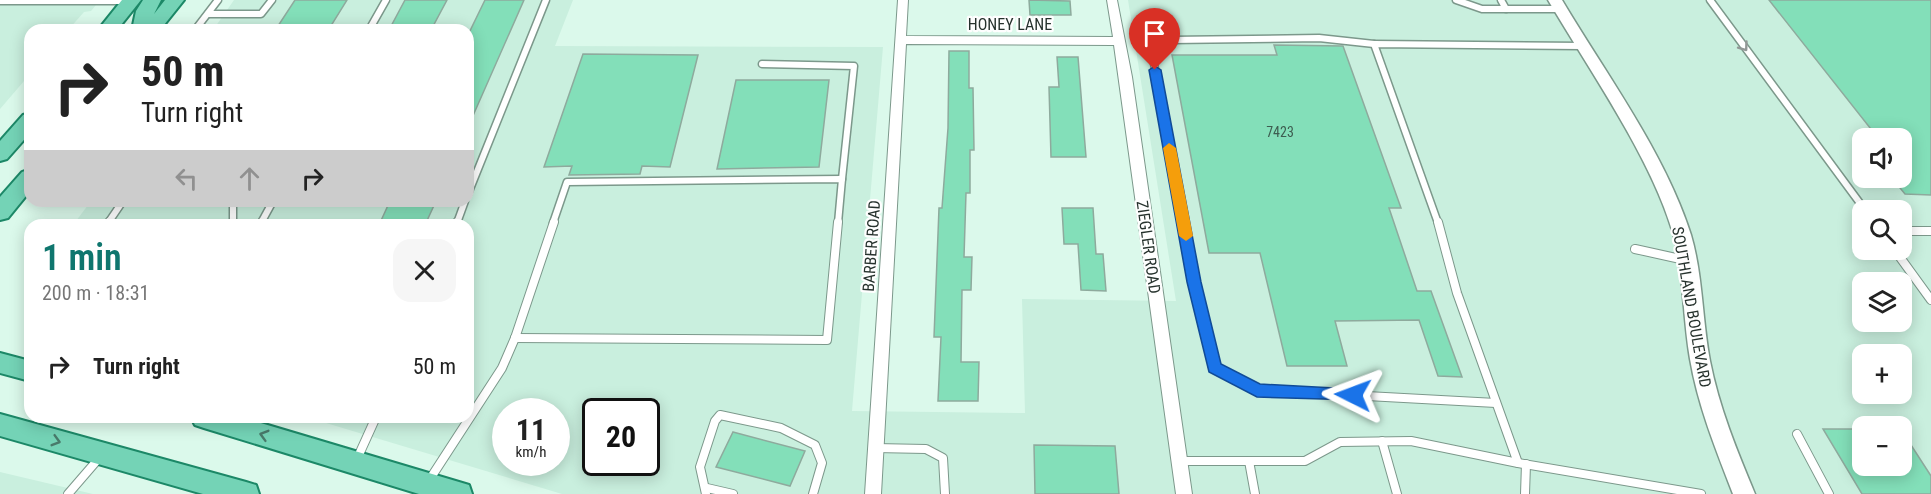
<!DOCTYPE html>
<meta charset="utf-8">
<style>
:root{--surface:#fff;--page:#f6f6f6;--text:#222;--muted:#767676;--accent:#0f766e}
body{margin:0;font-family:"Roboto Condensed",sans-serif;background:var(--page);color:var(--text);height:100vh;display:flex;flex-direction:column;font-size:22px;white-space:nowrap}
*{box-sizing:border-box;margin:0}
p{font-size:20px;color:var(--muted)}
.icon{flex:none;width:33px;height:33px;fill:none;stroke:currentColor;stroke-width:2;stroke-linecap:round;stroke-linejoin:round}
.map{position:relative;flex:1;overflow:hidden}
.sheet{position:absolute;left:24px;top:219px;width:450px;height:204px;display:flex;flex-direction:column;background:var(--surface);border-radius:18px;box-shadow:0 3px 15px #0003}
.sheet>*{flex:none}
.guide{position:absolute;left:24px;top:24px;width:450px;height:183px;border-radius:18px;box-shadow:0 3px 15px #0003;background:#fff;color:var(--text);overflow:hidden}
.controls{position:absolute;left:1852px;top:128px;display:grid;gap:12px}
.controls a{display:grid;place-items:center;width:60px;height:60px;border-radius:12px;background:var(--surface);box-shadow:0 3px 15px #0003;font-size:30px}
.speed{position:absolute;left:492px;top:398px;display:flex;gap:12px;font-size:30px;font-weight:700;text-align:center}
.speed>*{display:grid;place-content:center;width:78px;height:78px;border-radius:50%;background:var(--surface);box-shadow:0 3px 15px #0003;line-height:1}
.speed small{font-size:15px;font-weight:400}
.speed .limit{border:3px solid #111;border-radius:9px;background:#fff;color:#111}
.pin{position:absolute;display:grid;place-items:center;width:51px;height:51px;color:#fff;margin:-62px -26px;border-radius:50% 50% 50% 0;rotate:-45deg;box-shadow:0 0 6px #0007}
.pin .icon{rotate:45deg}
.me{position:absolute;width:66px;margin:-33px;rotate:273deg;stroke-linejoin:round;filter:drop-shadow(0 0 4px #0008)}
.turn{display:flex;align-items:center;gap:21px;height:126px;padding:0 18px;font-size:27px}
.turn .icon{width:78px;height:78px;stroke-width:2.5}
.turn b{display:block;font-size:42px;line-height:51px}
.lanes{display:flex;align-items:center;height:57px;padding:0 18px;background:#0003;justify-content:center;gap:30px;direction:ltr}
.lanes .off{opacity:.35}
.round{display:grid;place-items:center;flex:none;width:63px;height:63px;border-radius:18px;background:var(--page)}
.overview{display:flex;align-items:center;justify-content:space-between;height:102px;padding:0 18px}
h1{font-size:36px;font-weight:600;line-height:45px;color:var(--accent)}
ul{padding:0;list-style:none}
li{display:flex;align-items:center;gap:18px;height:90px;padding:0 18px}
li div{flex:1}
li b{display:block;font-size:22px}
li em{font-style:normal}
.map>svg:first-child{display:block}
.built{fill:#c9efde;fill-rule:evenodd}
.building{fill:#83dfb9;stroke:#8eaa9d;stroke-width:1.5}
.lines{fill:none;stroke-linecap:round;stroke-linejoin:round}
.service-far1-casing{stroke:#7c988b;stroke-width:9}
.service-casing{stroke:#7c988b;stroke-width:10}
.minor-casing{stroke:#7c988b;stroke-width:2}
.tertiary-casing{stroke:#7c988b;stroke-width:3}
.primary-casing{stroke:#1c8867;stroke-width:4}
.service-far1{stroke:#fff;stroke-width:6}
.service{stroke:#fff;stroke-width:8}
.minor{fill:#fff;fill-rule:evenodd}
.tertiary{fill:#fff;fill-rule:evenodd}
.primary{fill:#74d3b6;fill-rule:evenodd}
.oneway{stroke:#929896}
.oneway2{stroke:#497a6b}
.route{fill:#1a73e8;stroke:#114b97;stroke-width:1.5}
.slow{fill:#f59e0b}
.labels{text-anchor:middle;stroke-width:4.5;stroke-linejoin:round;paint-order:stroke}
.number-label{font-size:14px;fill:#3d5d50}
.street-label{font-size:16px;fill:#26322d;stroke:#fefefe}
</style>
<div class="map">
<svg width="1931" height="494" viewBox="0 0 1931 494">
<rect width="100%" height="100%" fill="#dbf9eb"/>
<g class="built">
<path d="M0,0H100L91,11L84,12L68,30H30V74L0,109Z"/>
<path d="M234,0H573L555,46L883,47L852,411L1025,413L1022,299L1176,301L1128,0H1931V494H562L306,417H468V225H73L91,201H468V30H213ZM1863,138H1902V177H1863ZM1863,210H1902V249H1863ZM1863,282H1902V321H1863ZM1863,354H1902V393H1863ZM506,411H556V462H506ZM596,411H646V462H596ZM1863,426H1902V465H1863Z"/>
<path d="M0,472L93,494H0Z"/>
</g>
<g class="building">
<path d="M295,0H347L329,29H276Z"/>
<path d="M405,0H447L431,30H389Z"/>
<path d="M485,0H524L468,127V35Z"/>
<path d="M1029,0L1070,1L1071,15H1030Z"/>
<path d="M1769,0H1931V195L1905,194L1891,177H1902V138H1878Z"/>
<path d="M1274,45L1343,46L1401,208H1389L1417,291H1431L1462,377L1438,376L1419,320L1335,321L1347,366H1287L1260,253H1209L1172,55H1277Z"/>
<path d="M949,51H969V88H973L974,150H970V193H966L964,257H972L971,290H962L961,362H979L978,401H938L941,337H934L939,208H942L948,128Z"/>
<path d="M583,54L698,55L670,167L642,166L640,174L569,175L572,166L544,167Z"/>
<path d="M1057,57H1078L1086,157H1051L1049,87H1059Z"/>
<path d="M736,80H829L819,167L717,169Z"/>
<path d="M390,201H436L425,225H379Z"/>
<path d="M1062,208H1093L1096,254H1103L1106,291L1081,290L1078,244H1064Z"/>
<path d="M1823,429H1863V465H1902V431L1931,476V494H1862Z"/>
<path d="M733,432L805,451L790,486L716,467Z"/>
<path d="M1034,445L1115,446L1119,494H1035Z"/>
</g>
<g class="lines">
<g class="service-far1-casing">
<g id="service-far1">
<path d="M1456,0L1482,9H1506"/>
<path d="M1501,0L1506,9H1561"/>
<path d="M1710,0L1865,210"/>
<path d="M0,1H129"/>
<path d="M208,14H261L272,0"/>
<path d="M195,30L218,0"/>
<path d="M369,30L386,0"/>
<path d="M762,64L854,66L842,179"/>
<path d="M468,194L546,0"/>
<path d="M233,201V223"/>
<path d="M122,202H233"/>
<path d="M108,223L123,201"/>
<path d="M261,223L273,201"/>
<path d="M457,223L465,201"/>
<path d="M553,223L567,182L842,179L838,223"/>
<path d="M1183,223L1151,47L1171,40L1319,38L1374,44"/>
<path d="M1438,223L1374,44L1582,46"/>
</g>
</g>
<g class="service-casing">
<g id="service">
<path d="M233,222V225"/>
<path d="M1183,222L1214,368L1257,390L1496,403"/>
<path d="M1438,222L1457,293L1518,463"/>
<path d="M107,225L109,222"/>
<path d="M260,225L262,222"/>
<path d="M456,225L457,222"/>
<path d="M1902,231H1931"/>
<path d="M1635,249L1685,260"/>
<path d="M1894,249L1931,300"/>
<path d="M515,338L827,340L838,222"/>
<path d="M515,338L554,222"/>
<path d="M1797,434L1829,494"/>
<path d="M1382,441L1397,494"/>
<path d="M875,448L926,449L943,458L945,494"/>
<path d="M357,459L376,417"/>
<path d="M1179,461H1305L1340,442L1411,441L1518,463L1701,494"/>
<path d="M1249,461L1255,494"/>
<path d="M428,482L502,368L515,338"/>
<path d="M707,488L733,494"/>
<path d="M68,494L100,457"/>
<path d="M706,494L700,467L715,421L720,415L781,428L815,445L822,463L813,494"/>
<path d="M1525,494L1526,464"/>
</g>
</g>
<g class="minor-casing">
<path id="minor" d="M898,0H908L906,36L1113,37L1107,0H1117L1132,77L1192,494H1176L1114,45L906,44L881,494H865Z"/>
</g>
<g class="tertiary-casing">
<path id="tertiary" d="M1548,0H1562C1606,74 1665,153 1691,235C1703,276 1702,319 1710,361C1719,407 1737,451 1755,494H1733C1716,450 1698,406 1690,359C1683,319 1684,277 1674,237C1653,160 1589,70 1548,0Z"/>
</g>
<g class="primary-casing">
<g id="primary">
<path d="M122,0H141L117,30H98Z"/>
<path d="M143,0H161L154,14L165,0H184L160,30H132L136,11Z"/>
<path d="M30,113V133L7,159L0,161V141L23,115Z"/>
<path d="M30,169V191L8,218L0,220V197L22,172Z"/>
<path d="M0,353L30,361V381L0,373Z"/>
<path d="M0,414L246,482L256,485L259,494H203L0,436Z"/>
<path d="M191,417H241L459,482L469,485L472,494H419L204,428L195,425Z"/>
</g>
</g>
<use href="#service-far1" class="service-far1"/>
<use href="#service" class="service"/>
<use href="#minor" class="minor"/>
<use href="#tertiary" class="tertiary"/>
<use href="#primary" class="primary"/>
</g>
<defs><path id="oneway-chevron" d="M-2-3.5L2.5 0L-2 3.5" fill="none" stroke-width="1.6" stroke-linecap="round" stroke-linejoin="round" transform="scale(1.5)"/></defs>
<use class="oneway" href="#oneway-chevron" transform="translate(1744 47) rotate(54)"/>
<g class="oneway2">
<use href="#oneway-chevron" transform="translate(264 435) rotate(-164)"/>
<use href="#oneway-chevron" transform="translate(56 441) rotate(16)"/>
</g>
<path class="route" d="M1155,66L1161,70L1201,282L1221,364L1260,384L1353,389L1358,391L1360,395L1358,400L1257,397L1209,372L1187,282L1149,70Z"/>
<path class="slow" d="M1169,143L1176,148L1193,236L1186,241L1179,236L1163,148Z"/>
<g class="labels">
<g class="number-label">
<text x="1280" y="137">7423</text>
</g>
<g class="street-label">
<text x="1010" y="30">HONEY LANE</text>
<text transform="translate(871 246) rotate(-86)" y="6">BARBER ROAD</text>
<text transform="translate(1149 247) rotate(82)" y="6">ZIEGLER ROAD</text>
<text transform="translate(1692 307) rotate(80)" y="6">SOUTHLAND BOULEVARD</text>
</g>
</g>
</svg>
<div class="controls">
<a><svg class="icon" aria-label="sound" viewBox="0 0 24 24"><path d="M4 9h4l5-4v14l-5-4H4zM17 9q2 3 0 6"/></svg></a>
<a><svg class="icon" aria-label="search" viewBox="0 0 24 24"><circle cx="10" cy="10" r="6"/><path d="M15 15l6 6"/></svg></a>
<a><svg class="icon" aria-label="layers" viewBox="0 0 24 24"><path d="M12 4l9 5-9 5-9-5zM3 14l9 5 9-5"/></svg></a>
<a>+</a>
<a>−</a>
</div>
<div class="speed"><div>11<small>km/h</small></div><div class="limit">20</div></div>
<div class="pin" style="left:1155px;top:70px;background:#d93025"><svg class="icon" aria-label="arrive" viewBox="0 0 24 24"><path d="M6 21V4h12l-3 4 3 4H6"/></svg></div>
<svg class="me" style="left:1353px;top:395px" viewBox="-20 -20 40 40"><path d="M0-17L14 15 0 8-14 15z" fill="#1a73e8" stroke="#fff" stroke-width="4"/></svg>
<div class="guide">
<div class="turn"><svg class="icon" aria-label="right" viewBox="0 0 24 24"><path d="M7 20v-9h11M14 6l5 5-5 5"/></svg><div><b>50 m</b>Turn right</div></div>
<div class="lanes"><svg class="icon off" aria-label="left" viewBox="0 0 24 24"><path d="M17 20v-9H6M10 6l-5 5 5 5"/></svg><svg class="icon off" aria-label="ahead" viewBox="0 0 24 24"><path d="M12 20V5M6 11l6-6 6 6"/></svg><svg class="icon" aria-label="right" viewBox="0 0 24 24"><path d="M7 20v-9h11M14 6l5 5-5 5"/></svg></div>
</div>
<section class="sheet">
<div class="overview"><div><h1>1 min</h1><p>200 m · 18:31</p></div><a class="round"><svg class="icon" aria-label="close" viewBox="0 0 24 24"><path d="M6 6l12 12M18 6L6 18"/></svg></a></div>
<ul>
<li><svg class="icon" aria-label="right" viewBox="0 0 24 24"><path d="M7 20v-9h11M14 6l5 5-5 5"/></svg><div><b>Turn right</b></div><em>50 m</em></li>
</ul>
</section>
</div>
